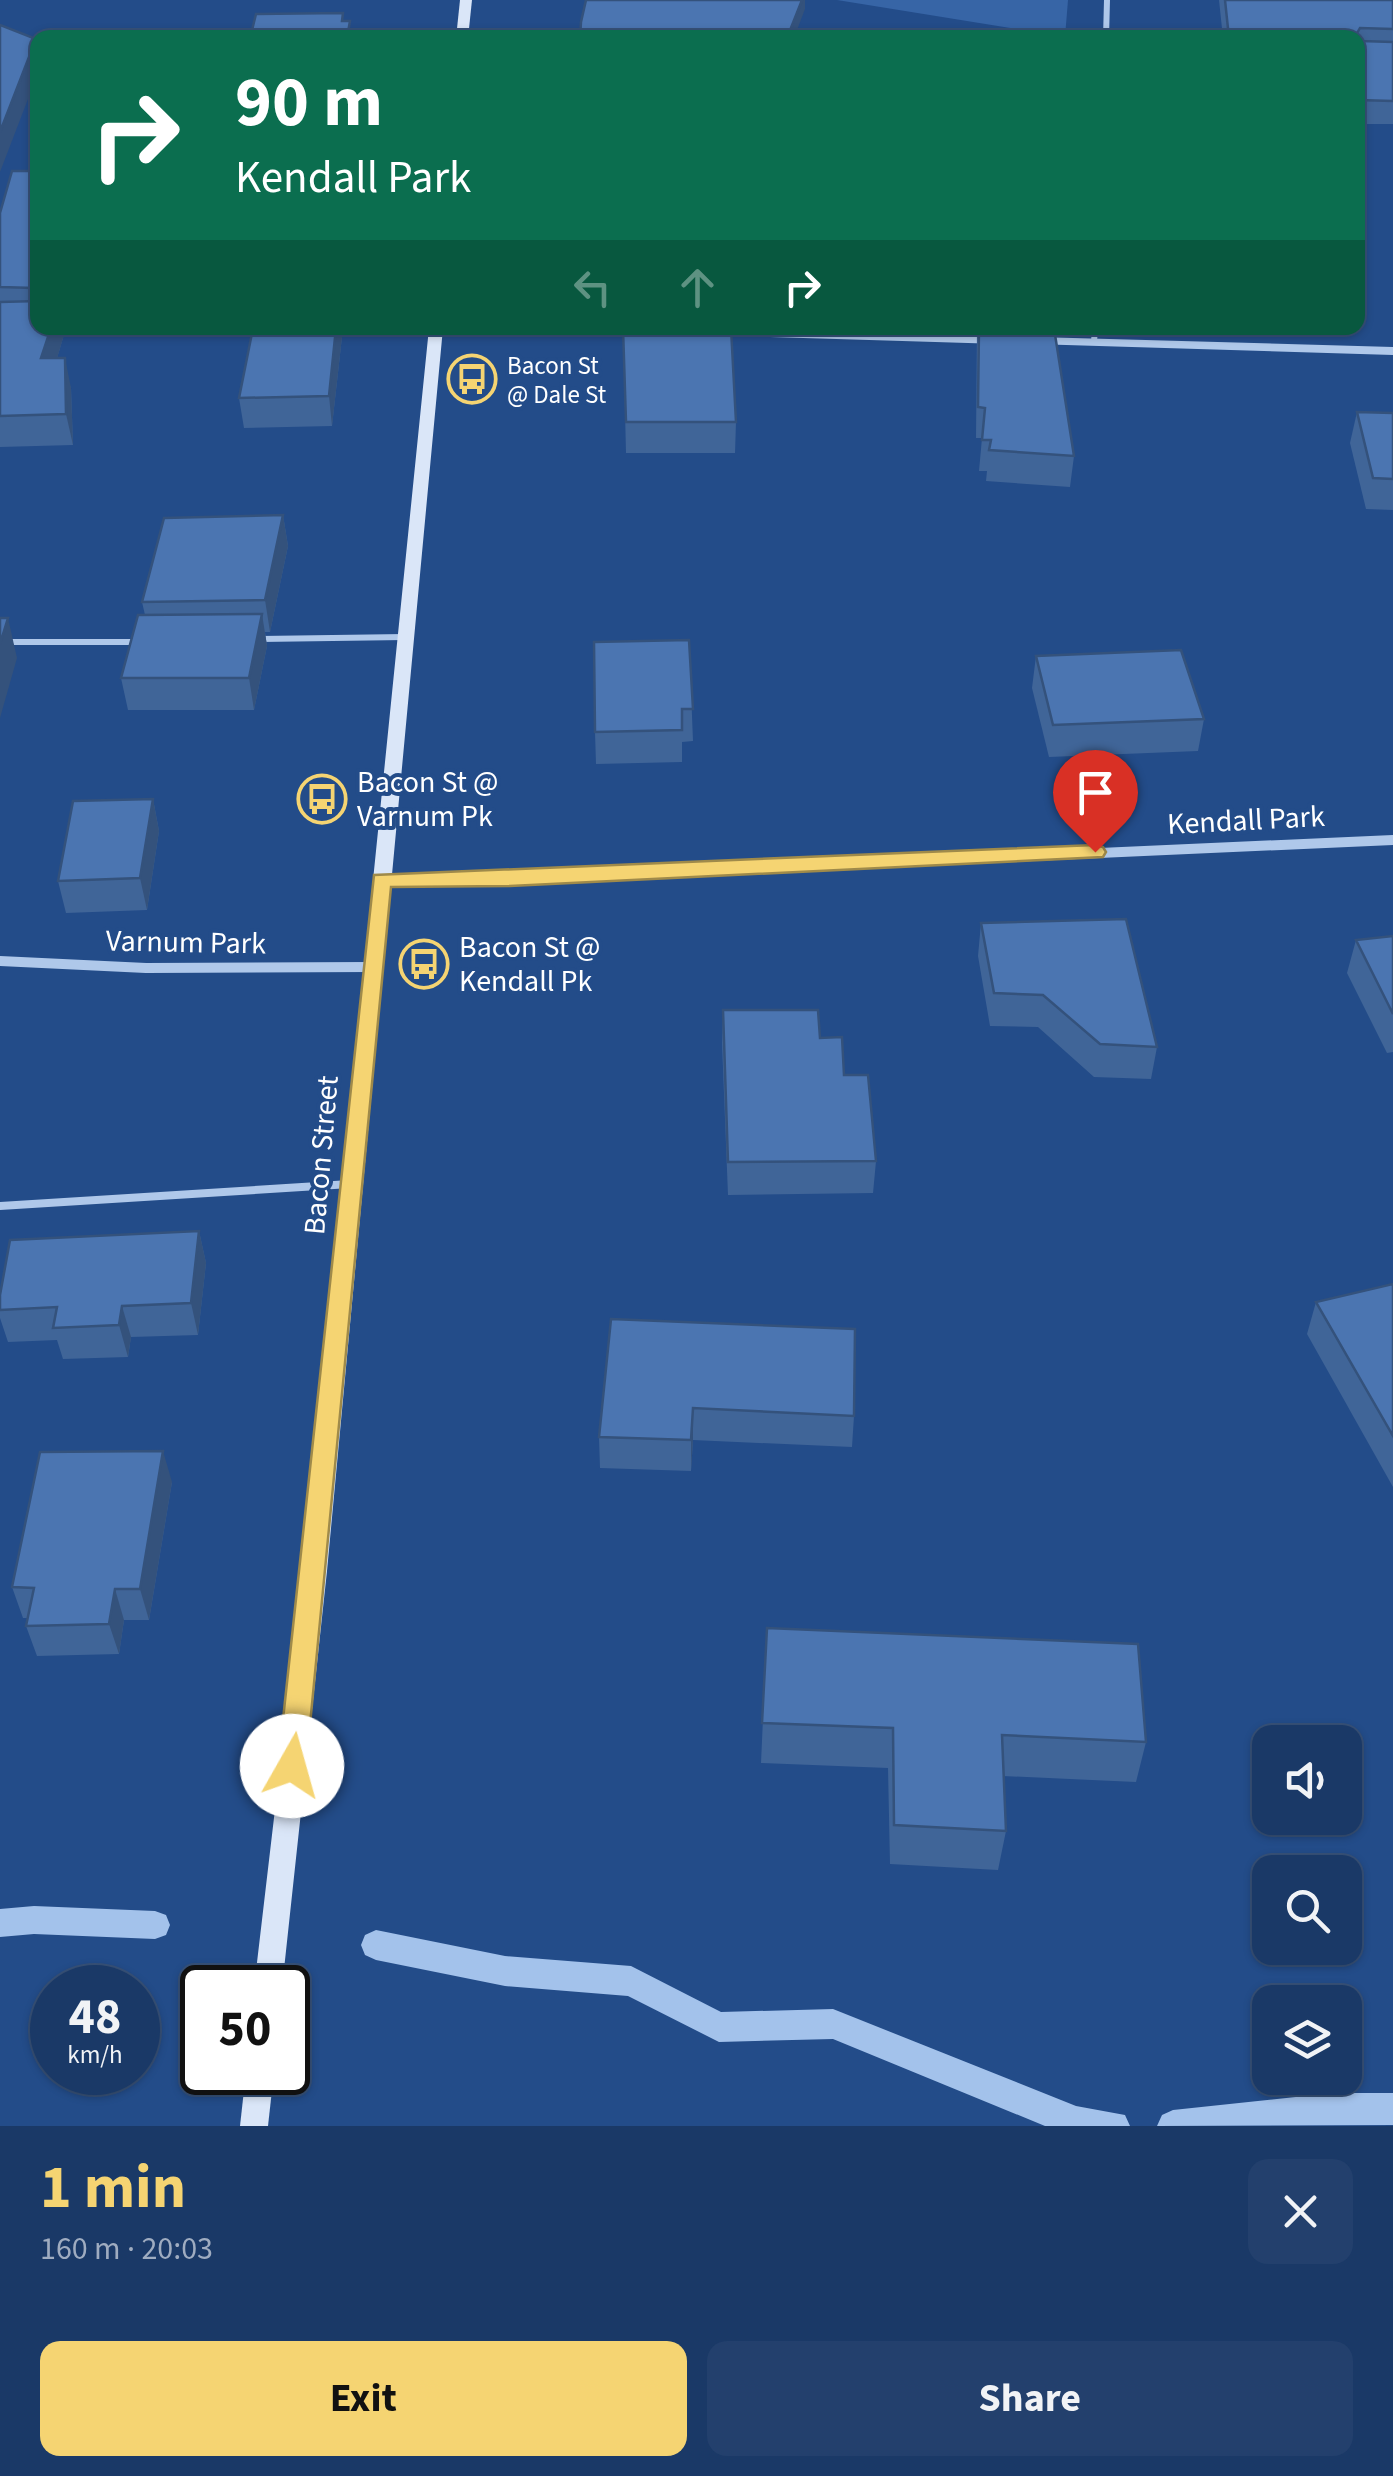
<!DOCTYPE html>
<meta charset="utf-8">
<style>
:root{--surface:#1a3967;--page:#23406d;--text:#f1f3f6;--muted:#9facc0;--line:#38537b;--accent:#f5d472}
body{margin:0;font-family:"Source Sans 3",sans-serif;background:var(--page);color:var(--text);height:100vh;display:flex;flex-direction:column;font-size:38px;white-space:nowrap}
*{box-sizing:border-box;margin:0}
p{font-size:32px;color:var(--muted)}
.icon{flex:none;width:55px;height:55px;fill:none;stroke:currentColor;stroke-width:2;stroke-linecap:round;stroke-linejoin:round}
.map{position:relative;height:2126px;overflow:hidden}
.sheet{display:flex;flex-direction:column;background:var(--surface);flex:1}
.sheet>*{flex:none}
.top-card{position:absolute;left:30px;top:30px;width:1335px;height:305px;border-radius:20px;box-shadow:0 2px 8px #0004,0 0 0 2px var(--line);background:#0b6e4f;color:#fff;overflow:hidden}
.fabs{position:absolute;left:1252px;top:1725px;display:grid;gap:20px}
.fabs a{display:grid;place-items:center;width:110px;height:110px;border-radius:20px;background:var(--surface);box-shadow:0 2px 8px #0004,0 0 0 2px var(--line);font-size:50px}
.speed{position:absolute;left:30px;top:1965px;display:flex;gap:20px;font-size:50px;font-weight:700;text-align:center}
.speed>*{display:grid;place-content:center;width:130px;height:130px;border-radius:50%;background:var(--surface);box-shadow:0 2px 8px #0004,0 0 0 2px var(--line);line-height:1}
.speed small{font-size:25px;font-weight:400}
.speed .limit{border:5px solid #111;border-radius:15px;background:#fff;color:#111}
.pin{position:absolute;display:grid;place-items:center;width:85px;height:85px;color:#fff;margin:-102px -42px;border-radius:50% 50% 50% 0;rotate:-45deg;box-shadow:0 0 10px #0007}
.pin .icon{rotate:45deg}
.me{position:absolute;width:110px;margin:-55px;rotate:7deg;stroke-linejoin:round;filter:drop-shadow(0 0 8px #0008)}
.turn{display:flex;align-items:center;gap:35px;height:210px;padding:0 40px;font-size:45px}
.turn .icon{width:130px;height:130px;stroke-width:2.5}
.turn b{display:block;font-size:70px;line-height:85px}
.lanes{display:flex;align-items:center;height:95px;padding:0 40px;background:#0003;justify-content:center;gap:50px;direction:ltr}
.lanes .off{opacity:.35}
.round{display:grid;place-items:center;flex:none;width:105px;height:105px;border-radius:20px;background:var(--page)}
.head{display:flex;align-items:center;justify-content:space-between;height:170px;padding:0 40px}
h1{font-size:60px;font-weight:700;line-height:75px;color:var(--accent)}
.action{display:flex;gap:20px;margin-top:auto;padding:20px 40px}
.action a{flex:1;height:115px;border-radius:20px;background:var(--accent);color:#111;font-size:40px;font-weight:700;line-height:115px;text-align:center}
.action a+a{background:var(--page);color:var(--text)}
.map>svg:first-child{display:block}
.green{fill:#3765a6}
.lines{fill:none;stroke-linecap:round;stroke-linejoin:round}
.stream{fill:#a3c2eb;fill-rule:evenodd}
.service-far1{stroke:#afc8ea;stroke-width:6}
.service{stroke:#afc8ea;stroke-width:8}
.minor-far1{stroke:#afc8ea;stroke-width:6}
.minor{stroke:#afc8ea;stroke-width:10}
.tertiary{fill:#afc8ea;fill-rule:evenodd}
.secondary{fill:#dae6f8;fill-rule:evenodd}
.wall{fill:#406598}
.shaded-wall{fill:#34527c}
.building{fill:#4b75b1;stroke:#34527c;stroke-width:2.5}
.route{fill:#f5d472;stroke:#9f8a4a;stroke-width:2.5}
.labels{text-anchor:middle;stroke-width:8;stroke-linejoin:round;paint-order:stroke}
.far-poi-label{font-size:25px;fill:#fff;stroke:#234c89;text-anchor:start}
.poi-label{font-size:30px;fill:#fff;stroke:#234c89;text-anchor:start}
.street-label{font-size:30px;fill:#fff;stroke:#234c89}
</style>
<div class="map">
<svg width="1393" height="2126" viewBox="0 0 1393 2126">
<rect width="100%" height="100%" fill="#234c89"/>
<path class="green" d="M837,0H1068L1065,37Z"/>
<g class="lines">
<g class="stream">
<path d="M34,1906L155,1911L166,1915L170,1925L166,1935L155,1939L34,1934L0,1937V1909Z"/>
<path d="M376,1930L505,1956L631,1966L721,2012L833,2009L1076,2106L1125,2115L1130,2126H1045L833,2039L719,2042L628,1996L505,1986L376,1960L365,1955L361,1945L365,1935Z"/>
<path d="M1333,2093H1393V2125L1157,2126L1162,2115L1173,2110Z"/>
</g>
<g class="service-far1">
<path d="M260,639L405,637"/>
<path d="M0,642H141"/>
</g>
<path class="service" d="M0,1206L350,1184"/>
<g class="minor-far1">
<path d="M1106,38L1107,0"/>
<path d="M1094,342L1095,328"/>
</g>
<g class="minor">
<path d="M381,880L510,879L1393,840"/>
<path d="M0,961L146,968L372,967"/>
</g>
<g class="tertiary">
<path d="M395,328H647L652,331L646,335L401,332Z"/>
<path d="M707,328L1001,336L1007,340L1001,344L703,335V329Z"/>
<path d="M1037,337L1393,347V355L1033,344V338Z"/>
</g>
<g class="secondary">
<path d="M460,0H472L468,38H456Z"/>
<path d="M429,328H443L327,1571L282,1988H254L303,1571Z"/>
<path d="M246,2072H274L268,2126H240Z"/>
</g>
</g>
<g class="wall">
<path d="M1219,0H1393V124H1358V38H1223Z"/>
<path d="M38,171V328H66L57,358L71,388L73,445L0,447V213Z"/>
<path d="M253,328H343L332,426L244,428L239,398Z"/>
<path d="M623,328L736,422L735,453H626Z"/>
<path d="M977,328H1054L1074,456L1070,487L986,481L987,471H979L982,438H976Z"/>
<path d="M1357,412L1393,413V510L1366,509L1350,443Z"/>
<path d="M283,515L288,546L270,632H265L267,646L254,710H128L121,678L145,615L142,602Z"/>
<path d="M689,640L693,741L682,742V762L596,764L595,732Z"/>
<path d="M1036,656L1204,719L1198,751L1049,757L1032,688Z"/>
<path d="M153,799L159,831L147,910L66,913L58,881Z"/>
<path d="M981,923L1157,1047L1151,1079L1094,1077L1038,1027L990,1026L978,956Z"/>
<path d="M1393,936V1052L1387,1053L1347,973L1356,940Z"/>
<path d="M723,1010L820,1038L844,1075L876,1161L873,1193L728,1195L722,1043Z"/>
<path d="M199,1231L206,1263L198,1335L131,1337L128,1357L63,1359L57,1340L8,1342L0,1318V1295Z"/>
<path d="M1393,1284V1487L1307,1334L1316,1302Z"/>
<path d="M611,1319L854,1416L852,1447L693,1440L691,1471L600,1468L599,1437Z"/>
<path d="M172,1482L149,1620H124L119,1654L37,1656L26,1626L28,1618H23L12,1587Z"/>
<path d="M767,1628L1146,1742L1136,1782L1003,1776L1006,1831L998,1870L890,1864L888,1768L761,1763Z"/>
</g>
<g class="shaded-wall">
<path d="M802,0H805V9L794,38H787Z"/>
<path d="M36,39L38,73L0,172V132Z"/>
<path d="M51,328H66L48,389L41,358Z"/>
<path d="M336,328H343L332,426L329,396Z"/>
<path d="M65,358L71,388L73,445L66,414Z"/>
<path d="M283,515L288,546L270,632L265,600Z"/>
<path d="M262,614L267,646L254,710L249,678Z"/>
<path d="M8,618L17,658L0,718V644Z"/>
<path d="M153,799L159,831L147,910L140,878Z"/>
<path d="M199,1231L206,1263L198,1335L191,1303Z"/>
<path d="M122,1306L131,1337L128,1357L119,1325Z"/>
<path d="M693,1408V1440L691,1471V1440Z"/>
<path d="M163,1451L172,1482L149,1620L140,1589Z"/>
<path d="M115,1589L124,1620L119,1654L109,1624Z"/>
</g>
<g class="building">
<path d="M586,0H802L787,38H580L581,22Z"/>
<path d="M1225,0H1393V29L1360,28L1356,35L1361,41L1393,42V101L1358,100V38H1229Z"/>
<path d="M343,13L342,21H350L347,38H250L256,14Z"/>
<path d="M0,25L36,39L0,132Z"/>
<path d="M12,171H38V293L34,288L0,287V213Z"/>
<path d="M38,301V328H51L41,358H65L66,414L0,416V302Z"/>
<path d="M253,328H336L329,396L239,398Z"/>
<path d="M623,328H731L736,422H626Z"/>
<path d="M979,328H1054L1074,456L989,450L991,440H982L985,408L978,407Z"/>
<path d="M1357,412L1393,413V479L1373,478Z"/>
<path d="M283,515L265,600L142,602L164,518Z"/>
<path d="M262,614L249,678H121L138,615Z"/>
<path d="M0,618H8L0,644Z"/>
<path d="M689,640L693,709H682V730L595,732L594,642Z"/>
<path d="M1181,650L1204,719L1053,725L1036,656Z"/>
<path d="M153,799L140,878L58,881L73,801Z"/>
<path d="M1126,919L1157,1047L1100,1044L1043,995L994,993L981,923Z"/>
<path d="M1393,936V1014L1356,940Z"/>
<path d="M723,1010H818L820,1038L842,1037L844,1075H868L876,1161L728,1162Z"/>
<path d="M199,1231L191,1303L122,1306L119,1325L53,1328L57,1307L0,1310V1295L10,1240Z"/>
<path d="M1393,1284V1436L1316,1302Z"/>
<path d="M611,1319L855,1329L854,1416L693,1408L691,1440L599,1437Z"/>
<path d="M163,1451L140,1589H115L109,1624L26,1626L34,1588L12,1587L40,1452Z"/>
<path d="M767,1628L1138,1644L1146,1742L1002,1735L1006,1831L894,1825L893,1728L762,1723Z"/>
</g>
<path class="route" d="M1095,845L1103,847L1106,852L1103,857L510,886L391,887L306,1766L302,1775L292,1779L282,1775L278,1766L374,875Z"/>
<defs>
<g id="bus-ring" transform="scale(2.5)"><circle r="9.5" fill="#234c89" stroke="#f5d472" stroke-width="1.5"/><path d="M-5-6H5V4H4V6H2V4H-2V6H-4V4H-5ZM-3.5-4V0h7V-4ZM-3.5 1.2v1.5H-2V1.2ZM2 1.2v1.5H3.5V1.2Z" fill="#f5d472"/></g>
</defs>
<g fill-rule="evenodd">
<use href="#bus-ring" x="472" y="379"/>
<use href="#bus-ring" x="322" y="799"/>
<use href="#bus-ring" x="424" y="964"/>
</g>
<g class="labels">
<g class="far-poi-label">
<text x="507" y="374">Bacon St<tspan x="507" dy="29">@ Dale St</tspan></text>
</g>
<g class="poi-label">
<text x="357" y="792">Bacon St @<tspan x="357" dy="34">Varnum Pk</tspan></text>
<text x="459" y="957">Bacon St @<tspan x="459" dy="34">Kendall Pk</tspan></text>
</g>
<g class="street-label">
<text transform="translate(1246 820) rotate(-3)" y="10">Kendall Park</text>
<text transform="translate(186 942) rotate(1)" y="10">Varnum Park</text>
<text transform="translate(321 1155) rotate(-85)" y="10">Bacon Street</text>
</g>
</g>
</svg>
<div class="fabs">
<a><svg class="icon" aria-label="sound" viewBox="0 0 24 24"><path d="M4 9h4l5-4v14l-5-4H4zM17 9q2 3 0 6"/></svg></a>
<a><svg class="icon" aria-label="search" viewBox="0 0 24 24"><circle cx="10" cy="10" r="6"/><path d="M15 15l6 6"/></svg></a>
<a><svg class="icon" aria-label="layers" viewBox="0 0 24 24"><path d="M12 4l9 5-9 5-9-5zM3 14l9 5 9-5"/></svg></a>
</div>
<div class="speed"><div>48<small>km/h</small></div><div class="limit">50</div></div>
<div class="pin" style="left:1095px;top:852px;background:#d93025"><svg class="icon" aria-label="arrive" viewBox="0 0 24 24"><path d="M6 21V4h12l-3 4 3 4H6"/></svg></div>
<svg class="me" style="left:292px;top:1766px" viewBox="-20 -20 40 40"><circle r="19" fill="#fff"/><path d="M0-13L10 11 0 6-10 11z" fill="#f5d472"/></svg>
<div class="top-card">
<div class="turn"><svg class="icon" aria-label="right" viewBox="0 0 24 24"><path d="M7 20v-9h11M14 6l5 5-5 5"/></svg><div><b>90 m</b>Kendall Park</div></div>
<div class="lanes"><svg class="icon off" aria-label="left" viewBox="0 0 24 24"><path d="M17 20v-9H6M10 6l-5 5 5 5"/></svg><svg class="icon off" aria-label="ahead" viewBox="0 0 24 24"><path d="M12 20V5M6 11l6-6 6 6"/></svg><svg class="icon" aria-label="right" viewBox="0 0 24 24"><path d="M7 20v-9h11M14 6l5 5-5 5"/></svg></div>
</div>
</div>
<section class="sheet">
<div class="head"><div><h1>1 min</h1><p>160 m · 20:03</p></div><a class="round"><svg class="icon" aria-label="close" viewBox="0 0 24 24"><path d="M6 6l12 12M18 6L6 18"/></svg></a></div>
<div class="action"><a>Exit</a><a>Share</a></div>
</section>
